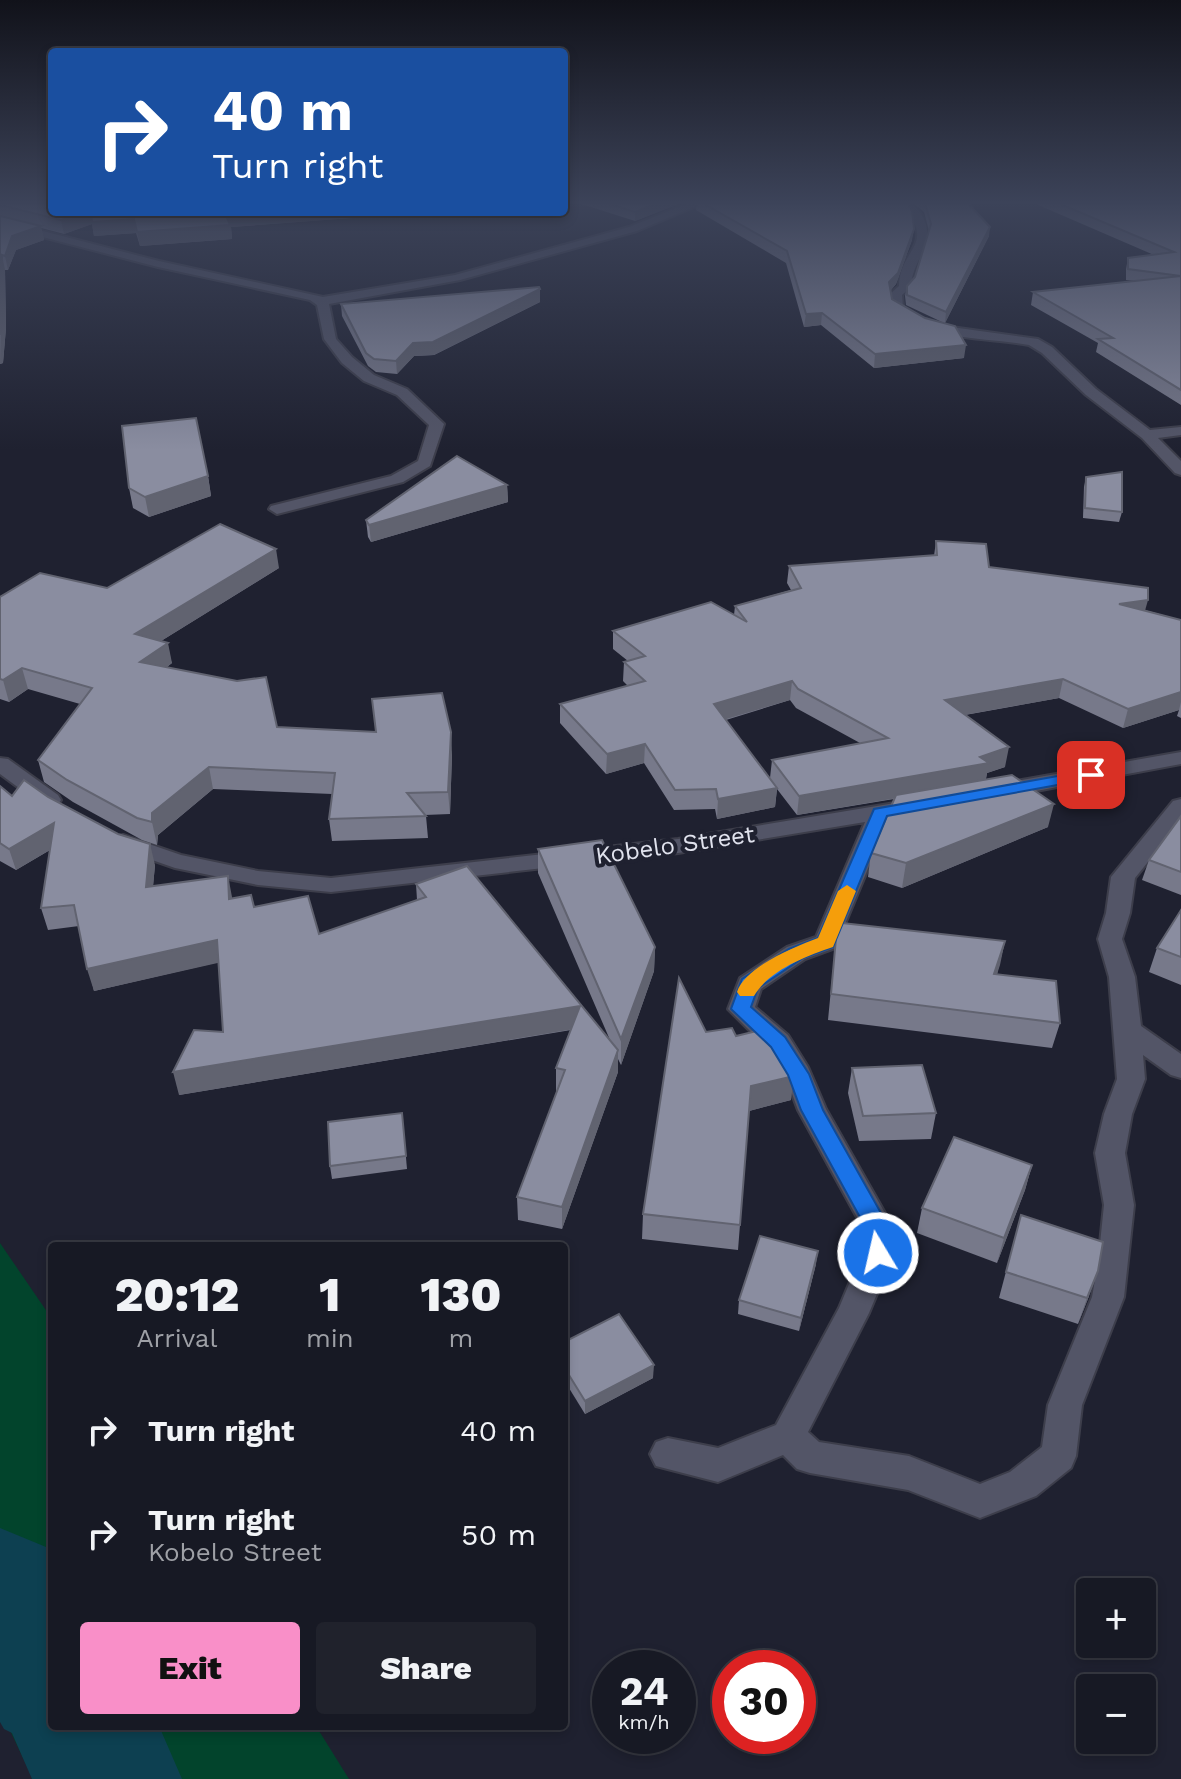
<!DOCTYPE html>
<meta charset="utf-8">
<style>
:root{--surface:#171924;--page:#20222c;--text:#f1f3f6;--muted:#9ea0a6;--line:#363841;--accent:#f98fc8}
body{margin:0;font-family:"Work Sans",sans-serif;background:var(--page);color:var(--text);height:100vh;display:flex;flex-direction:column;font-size:30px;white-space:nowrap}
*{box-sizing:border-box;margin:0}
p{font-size:26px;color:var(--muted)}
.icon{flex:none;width:44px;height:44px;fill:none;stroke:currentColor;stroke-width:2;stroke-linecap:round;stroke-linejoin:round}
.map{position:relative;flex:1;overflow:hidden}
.details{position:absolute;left:48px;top:1242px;width:520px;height:488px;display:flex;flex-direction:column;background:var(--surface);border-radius:8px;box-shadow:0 4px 12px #0003,0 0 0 2px var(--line)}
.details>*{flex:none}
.hud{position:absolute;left:48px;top:48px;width:520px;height:168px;border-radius:8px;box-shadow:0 4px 12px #0003,0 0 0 2px var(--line);background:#1a4fa0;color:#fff;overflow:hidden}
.buttons{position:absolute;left:1076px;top:1578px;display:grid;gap:16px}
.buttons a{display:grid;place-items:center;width:80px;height:80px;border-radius:8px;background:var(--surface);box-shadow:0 4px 12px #0003,0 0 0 2px var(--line);font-size:40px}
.speed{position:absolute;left:592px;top:1650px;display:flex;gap:16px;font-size:40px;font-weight:700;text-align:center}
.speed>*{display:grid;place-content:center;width:104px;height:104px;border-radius:50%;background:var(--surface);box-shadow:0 4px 12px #0003,0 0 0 2px var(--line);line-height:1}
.speed small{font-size:20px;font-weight:400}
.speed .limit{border:12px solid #d22;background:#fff;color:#111}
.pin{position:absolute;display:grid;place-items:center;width:68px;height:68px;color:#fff;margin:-34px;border-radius:16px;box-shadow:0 4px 12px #0006}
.me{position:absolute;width:88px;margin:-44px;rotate:351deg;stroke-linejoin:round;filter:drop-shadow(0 0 6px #0008)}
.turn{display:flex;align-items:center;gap:28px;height:168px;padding:0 32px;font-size:36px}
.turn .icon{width:104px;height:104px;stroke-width:2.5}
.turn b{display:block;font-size:56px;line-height:68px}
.eta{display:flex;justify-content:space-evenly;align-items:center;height:136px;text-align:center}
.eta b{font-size:48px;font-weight:800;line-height:56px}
.action{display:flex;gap:16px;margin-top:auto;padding:16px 32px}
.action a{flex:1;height:92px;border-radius:8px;background:var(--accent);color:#111;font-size:32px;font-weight:800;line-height:92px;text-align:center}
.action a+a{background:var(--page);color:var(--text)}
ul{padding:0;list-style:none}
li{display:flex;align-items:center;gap:24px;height:104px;padding:0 32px}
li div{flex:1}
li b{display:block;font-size:30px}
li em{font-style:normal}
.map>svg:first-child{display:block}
.green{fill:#02442c}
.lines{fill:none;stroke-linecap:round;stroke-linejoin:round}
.river{fill:#0d4051;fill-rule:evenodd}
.minor-casing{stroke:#3d3e4b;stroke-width:4}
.minor{fill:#535567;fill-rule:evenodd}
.wall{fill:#77798a;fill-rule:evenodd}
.shaded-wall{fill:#616370}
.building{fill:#8a8da0;stroke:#616370;stroke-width:2}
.route{fill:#1a73e8;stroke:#114b97;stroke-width:2}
.slow{fill:#f59e0b}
.labels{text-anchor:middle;stroke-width:8;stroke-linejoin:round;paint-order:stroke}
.street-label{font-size:24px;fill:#e0e2ed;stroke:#1f2130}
</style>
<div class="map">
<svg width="1181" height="1779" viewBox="0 0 1181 1779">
<rect width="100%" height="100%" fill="#1f2130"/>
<path class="green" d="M0,1243L52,1319V1726H316L349,1779H33L0,1709Z"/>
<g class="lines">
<path class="river" d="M0,1528L46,1547L52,1556V1726H159L182,1779H32L12,1733L4,1729L0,1722Z"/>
<g class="minor-casing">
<g id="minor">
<path d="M694,201H708L637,231L460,280L329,304L336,339L352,357L374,375L407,389L444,424L430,466L403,482L277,514L269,509L271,506L391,476L418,461L429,425L397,395L364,381L342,363L324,339L317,305L310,300L158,267L0,226V220L159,261L323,297L455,275L629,227Z"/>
<path d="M896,201C906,201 911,202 918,210C942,239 911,260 911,287L902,295L903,307L914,315L944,326L1038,339L1052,347L1096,389L1150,430L1181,427V435L1158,438L1181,461V475L1175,473L1142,438L1086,395L1042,353L1029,345C983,337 932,341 893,311L890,294L899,286C899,247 942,244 896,201Z"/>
<path d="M1181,752V764L999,798L988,791L999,784Z"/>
<path d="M0,758L8,759L58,795L61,800L58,805H42L0,774Z"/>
<path d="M919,799L927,801L930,806L927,811L889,818L835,948L805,959L761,989L755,1007L788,1035L808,1067L826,1109L894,1229V1253L869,1313L808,1432L819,1442L909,1456L980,1484L1010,1472L1042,1447L1048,1405L1092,1297L1098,1263L1104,1205L1095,1153L1104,1114L1117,1079L1109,977L1098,939L1106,913L1111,877L1173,801L1181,799V821L1135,878L1130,913L1122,939L1135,977L1141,1026L1181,1054V1078L1171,1075L1143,1055L1145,1079L1132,1114L1125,1153L1134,1205L1124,1297L1082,1405L1076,1456L1071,1468L1036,1496L980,1518L908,1490L810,1473L797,1469L783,1455L718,1482L656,1466L650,1454L656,1442L668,1438L718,1448L776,1425L839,1308L862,1253L864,1230L798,1110L785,1075L768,1049L728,1009L740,978L787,947L816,937L865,822L678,853L331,892L258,885L175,868L115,847L111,842L115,837L123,835L181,855L258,871L331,878L678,839Z"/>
</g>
</g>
<use href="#minor" class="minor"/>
</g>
<g class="wall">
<path d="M0,201L378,216L231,227L232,239L140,246L136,233L94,236L92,224L64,234L41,228L44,240L16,250L8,270H5L6,328L3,363L0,364Z"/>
<path d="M572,201H686L635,221Z"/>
<path d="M697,201H755L912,240L896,284L890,291L892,299L925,318L944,323L906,305L905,296L907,286L915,277L929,231L924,212L911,201H966L989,236L945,323L964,358L874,368L821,325L804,327L786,263L696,210Z"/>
<path d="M1029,201H1181V405L1096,352L1098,343L1031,305L1033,292L1136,281L1126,280V269L1128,258L1154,255Z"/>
<path d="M540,289V302L434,355L414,356L397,374L376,372L368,366L342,316L341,304Z"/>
<path d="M208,476L211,496L149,517L133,508L129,488Z"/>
<path d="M1086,477L1122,512L1119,522L1083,518L1084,487Z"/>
<path d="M507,485L508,502L371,542L368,537L366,520Z"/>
<path d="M936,541L989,567L1181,620V718L1177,716L1179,710L1123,728L1059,698L965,715L1005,767L987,773L986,779L1048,827L902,888L868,877L871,853L894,799L797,815L777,789L775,807L717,819L715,809L674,810L644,763L606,774L560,723V704L628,686L623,681L624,662L628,661L613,649V631L734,615L735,606L791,590L787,583L789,566L934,556ZM790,700L796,708L860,743L772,760L770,778L726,720Z"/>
<path d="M279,568L161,641L172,663L167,667L277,727L452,754L450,814L425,815L426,816L428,838L332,841L329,819L332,794L213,789L158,835L157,845L142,840L73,802L44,782L38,760L80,704L28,689L9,702L0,699V597L107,588Z"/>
<path d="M0,786L12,796L48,797L155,865L153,886L232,899L319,934L417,900L416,884L610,1040L538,873V849L655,947L654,971L621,1065L618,1059V1072L562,1229L518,1220L517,1197L558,1091H556V1068L571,1030L179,1095L223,1032L219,962L94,991L79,926L48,930L41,908L50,850L16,870L0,861Z"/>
<path d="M1181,816V895L1142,880L1149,860Z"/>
<path d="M1181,910V985L1149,972L1157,948Z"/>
<path d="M837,927L1005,941L997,974L1060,1023L1052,1048L828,1020Z"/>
<path d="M706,1032L736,1036L791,1100L749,1111L738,1250L642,1239L643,1214Z"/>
<path d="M852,1068L936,1113L931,1139L859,1141L848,1093Z"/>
<path d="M402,1113L407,1169L332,1179L330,1166Z"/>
<path d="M1032,1165L1025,1190L997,1263L917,1233L922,1208Z"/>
<path d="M1021,1215L1089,1296L1078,1324L999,1298Z"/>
<path d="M816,1264L799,1331L738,1314L739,1300Z"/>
<path d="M564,1342L653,1378L585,1414L564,1380Z"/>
</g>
<g class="shaded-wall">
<path d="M663,201H686L635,221V212Z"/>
<path d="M85,212L134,219L136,233L94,236L92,224L64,234L61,220Z"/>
<path d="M244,212H378V216L231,227L232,239L140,246L137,232L225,213Z"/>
<path d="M41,226L44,240L16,250L8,270L5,256L12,236Z"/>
<path d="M990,227L989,236L945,323L946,312Z"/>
<path d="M914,229L912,240L896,284L887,295L889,282Z"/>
<path d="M2,255L5,270L6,328L3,363L0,364Z"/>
<path d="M540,289V302L434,355L414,356L397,374L396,361L413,343Z"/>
<path d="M822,313L821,325L804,327L806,314Z"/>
<path d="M966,345L964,358L874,368L875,354Z"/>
<path d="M208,476L211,496L149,517L145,497Z"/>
<path d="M507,485L508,502L371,542L369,525Z"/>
<path d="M276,549L279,568L140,654L135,634Z"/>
<path d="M1148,600L1143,618L1119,604Z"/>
<path d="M168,643L172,663L145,683L140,662Z"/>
<path d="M22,668L28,689L9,702L3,680Z"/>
<path d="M1063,679L1059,698L942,719L945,700Z"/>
<path d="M792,681L790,700L713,723L714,704Z"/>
<path d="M1181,692V702L1179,710L1123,728L1128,709Z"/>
<path d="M451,732L452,754L450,814L448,792Z"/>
<path d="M645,744L644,763L606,774L607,754Z"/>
<path d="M1009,747L1005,767L987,773L985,783L797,815L799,796L980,757Z"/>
<path d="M209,767L213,789L158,835L157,845L152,822V813Z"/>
<path d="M777,788L775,807L717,819L718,799Z"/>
<path d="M1054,804L1048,827L902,888L906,863Z"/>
<path d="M54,823L60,844L16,870L9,849Z"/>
<path d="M150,844L155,865L151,909L146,887Z"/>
<path d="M228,876L232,897L234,921L229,899Z"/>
<path d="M217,940L222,962L94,991L87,969Z"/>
<path d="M1005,941L1000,965L989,999L994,974Z"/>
<path d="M655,947L654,971L621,1065V1039Z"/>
<path d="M580,1006V1028L179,1095L173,1072Z"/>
<path d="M618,1050V1072L562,1229V1207Z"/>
<path d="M794,1076L791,1100L749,1111L751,1086Z"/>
<path d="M1032,1165L1025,1190L997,1263L1004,1238Z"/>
<path d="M818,1251L816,1264L799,1331L801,1318Z"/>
<path d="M1098,1271L1089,1296L1078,1324L1087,1298Z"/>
<path d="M654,1365L653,1378L585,1414V1401Z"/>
</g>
<g class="building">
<path d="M0,201H52V212H85L61,220L0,205Z"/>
<path d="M601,201H663L635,212Z"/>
<path d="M699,201L907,202L912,211L914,229L898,273L889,282L892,299L925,318L955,326L966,345L875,354L822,313L806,314L787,251Z"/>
<path d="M923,201H966L990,227L946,312L907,295V286L915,277L931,224L925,203Z"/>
<path d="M1053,201H1181V276L1128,269V258L1174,252Z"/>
<path d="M91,212H244L225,213L230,225L137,232L134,219L92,222Z"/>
<path d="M0,216L41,226L12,236L5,256L2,255V313L0,335Z"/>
<path d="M1181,276V390L1098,339L1113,338L1033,292Z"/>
<path d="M539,287L540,289L433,342L413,343L396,361L374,359L366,353L341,304Z"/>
<path d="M196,418L208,476L145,497L129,488L122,426Z"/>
<path d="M457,456L507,485L369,525L366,520Z"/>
<path d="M1122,472V512L1085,508L1086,477Z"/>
<path d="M220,524L276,549L135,634L168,643L140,662L237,681L266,677L277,727L376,732L372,699L442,693L451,732L448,792L407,793L426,816L329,819L335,773L209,767L152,813V822L137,818L67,780L38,760L92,688L22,668L3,680L0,679V597L40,573L107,588Z"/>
<path d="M936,541L986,544L989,567L1148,588V600L1119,604L1181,620V692L1128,709L1063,679L945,700L1009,747L980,757L989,763L799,796L772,760L888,738L798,689L792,681L714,704L777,788L718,799L716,789L675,790L645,744L607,754L560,704L645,681L624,662L645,656L613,631L711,602L747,622L735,606L801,588L789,566L937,555Z"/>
<path d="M1012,775L1054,804L906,863L871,853L896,795Z"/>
<path d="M24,780L48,797L118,834L150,844L146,887L228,876L229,899L251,895L254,907L308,896L319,934L426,897L416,884L467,866L618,1050L562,1207L517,1197L565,1070L556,1068L580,1006L173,1072L194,1030L223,1032L217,940L87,969L74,905L41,908L54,823L9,849L0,843V786L12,796Z"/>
<path d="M1181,816V872L1149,860Z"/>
<path d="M602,840L655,947L621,1039L538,849Z"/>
<path d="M1181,910V957L1157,948Z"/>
<path d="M842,923L1005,941L994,974L1056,981L1060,1023L831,994L837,927Z"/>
<path d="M679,978L706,1032L732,1028L736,1036L769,1028L785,1052L794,1076L751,1086L740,1225L643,1214Z"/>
<path d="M922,1065L936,1113L863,1116L852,1068Z"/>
<path d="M402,1113L406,1156L330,1166L328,1122Z"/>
<path d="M954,1137L1032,1165L1004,1238L922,1208Z"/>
<path d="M1021,1215L1103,1242L1098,1271L1087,1298L1006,1272Z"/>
<path d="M760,1236L818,1251L801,1318L739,1300Z"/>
<path d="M619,1314L654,1365L585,1401L564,1367V1342Z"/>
</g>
<linearGradient id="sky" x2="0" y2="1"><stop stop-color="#11121a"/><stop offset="0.45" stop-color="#3c4359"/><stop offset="1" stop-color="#3c4359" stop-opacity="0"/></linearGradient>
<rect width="1181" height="450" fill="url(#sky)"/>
<path class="route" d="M1091,770L1099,775L1096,778L887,816L833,947L803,958L758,988L751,1007L785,1037L809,1074L823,1110L890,1229V1253L887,1260L878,1263L870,1260L866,1253L867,1230L801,1110L788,1075L771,1047L731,1009L742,979L789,949L818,938L874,809Z"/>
<path class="slow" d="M847,885L856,891L833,947C806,956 768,971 754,996H740L737,992C745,967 794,947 818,938L838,891Z"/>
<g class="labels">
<g class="street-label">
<text transform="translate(675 845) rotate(-8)" y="8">Kobelo Street</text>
</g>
</g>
</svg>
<div class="buttons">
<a>+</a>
<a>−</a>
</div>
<div class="speed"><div>24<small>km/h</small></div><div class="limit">30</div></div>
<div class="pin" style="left:1091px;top:775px;background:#d93025"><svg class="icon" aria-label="arrive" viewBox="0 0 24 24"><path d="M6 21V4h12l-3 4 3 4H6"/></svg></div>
<svg class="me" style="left:878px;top:1253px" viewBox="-20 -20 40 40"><circle r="17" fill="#1a73e8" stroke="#fff" stroke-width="3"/><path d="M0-11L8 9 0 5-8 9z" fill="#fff"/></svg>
<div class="hud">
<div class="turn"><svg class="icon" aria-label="right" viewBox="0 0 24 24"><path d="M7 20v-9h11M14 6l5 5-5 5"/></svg><div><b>40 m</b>Turn right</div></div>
</div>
<section class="details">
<div class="eta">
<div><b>20:12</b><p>Arrival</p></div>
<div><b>1</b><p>min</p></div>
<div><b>130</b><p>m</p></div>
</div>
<ul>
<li><svg class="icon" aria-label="right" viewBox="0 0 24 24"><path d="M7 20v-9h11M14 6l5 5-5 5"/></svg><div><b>Turn right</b></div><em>40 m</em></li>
<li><svg class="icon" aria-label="right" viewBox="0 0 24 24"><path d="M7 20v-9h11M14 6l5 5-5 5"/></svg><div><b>Turn right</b><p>Kobelo Street</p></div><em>50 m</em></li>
</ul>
<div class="action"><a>Exit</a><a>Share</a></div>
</section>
</div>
